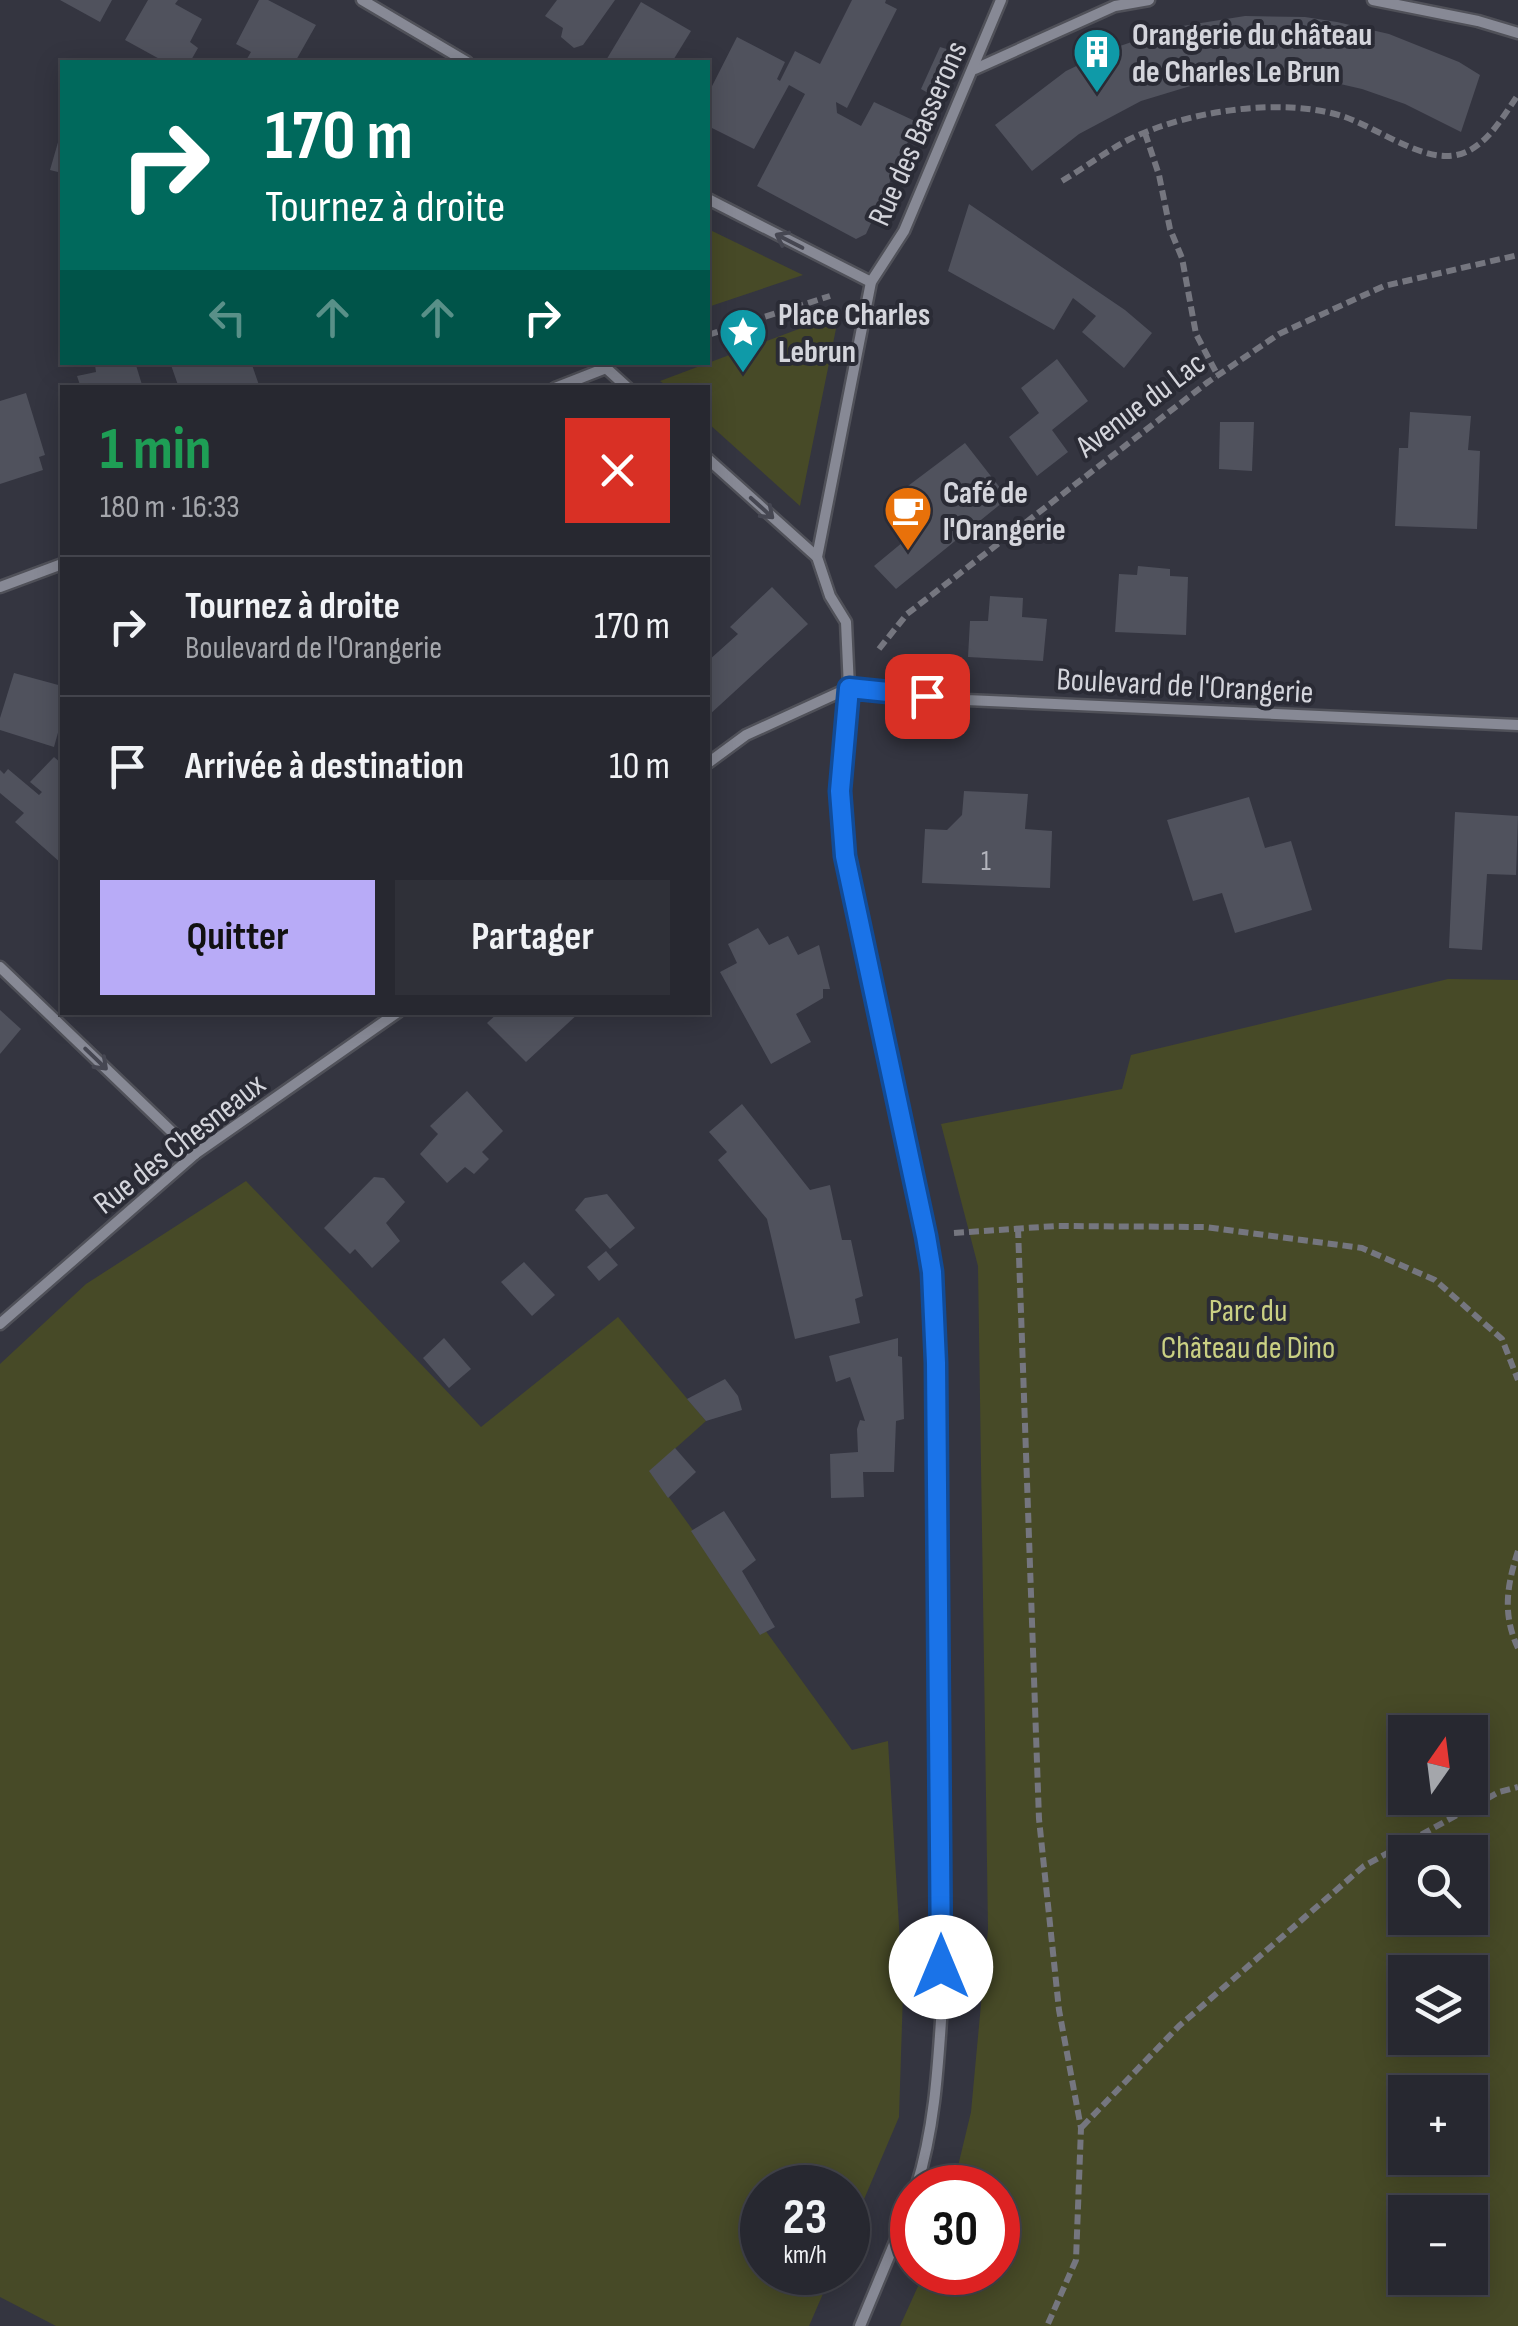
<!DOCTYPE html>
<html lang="fr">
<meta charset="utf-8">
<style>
:root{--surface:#272830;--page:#2f3038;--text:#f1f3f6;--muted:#a4a6ab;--line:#43444c;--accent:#b8abf7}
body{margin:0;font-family:"Sofia Sans Condensed",sans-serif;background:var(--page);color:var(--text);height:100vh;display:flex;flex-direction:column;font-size:38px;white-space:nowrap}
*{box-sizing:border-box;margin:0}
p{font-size:32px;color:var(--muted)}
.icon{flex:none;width:55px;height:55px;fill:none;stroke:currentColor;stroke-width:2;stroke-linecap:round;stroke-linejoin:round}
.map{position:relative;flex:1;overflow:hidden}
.side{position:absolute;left:60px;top:385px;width:650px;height:630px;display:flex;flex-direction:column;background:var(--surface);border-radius:0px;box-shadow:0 5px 25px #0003,0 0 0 2px var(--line)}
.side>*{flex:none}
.hud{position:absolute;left:60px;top:60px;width:650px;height:305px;border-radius:0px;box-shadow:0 5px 25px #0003,0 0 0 2px var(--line);background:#00695c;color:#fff;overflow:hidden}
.needle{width:65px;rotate:14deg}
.fabs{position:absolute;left:1388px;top:1715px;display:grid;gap:20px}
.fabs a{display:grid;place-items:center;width:100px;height:100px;border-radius:0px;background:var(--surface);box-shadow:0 5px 25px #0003,0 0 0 2px var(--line);font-size:50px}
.speed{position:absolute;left:740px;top:2165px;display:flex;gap:20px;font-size:50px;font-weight:700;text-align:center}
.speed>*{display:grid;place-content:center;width:130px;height:130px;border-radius:50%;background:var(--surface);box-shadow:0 5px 25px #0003,0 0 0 2px var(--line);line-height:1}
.speed small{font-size:25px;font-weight:400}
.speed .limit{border:15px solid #d22;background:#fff;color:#111}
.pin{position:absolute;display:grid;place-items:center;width:85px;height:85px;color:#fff;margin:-42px;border-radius:20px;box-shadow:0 5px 15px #0006}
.me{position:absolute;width:110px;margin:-55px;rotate:0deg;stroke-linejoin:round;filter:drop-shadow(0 0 8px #0008)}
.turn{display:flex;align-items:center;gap:35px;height:210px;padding:0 40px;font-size:45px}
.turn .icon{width:130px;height:130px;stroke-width:2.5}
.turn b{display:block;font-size:70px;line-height:85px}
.lanes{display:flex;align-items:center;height:95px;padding:0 40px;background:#0003;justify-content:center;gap:50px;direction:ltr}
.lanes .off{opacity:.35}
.round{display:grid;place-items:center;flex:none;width:105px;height:105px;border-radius:0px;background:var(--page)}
.overview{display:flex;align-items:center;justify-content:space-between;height:170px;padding:0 40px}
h1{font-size:60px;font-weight:700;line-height:75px;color:#1e9e55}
.button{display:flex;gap:20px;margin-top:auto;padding:20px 40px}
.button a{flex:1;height:115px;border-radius:0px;background:var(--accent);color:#111;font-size:40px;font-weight:700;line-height:115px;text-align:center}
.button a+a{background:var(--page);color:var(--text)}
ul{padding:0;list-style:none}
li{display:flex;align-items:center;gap:30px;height:140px;padding:0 40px;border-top:2px solid var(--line)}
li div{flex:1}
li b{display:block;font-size:38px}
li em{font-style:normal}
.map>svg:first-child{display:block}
.green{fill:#474a27;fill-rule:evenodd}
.building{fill:#50525d}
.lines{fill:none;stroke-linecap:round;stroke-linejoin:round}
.minor-casing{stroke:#505159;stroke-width:15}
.path{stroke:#75767f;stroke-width:6;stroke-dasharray:10 5;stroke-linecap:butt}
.minor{stroke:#878995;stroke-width:10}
.oneway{stroke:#464752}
.route-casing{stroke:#114b97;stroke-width:25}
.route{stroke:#1a73e8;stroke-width:18}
.labels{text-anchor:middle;stroke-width:8;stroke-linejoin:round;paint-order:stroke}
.number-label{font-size:28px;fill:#b3b4bc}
.poi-label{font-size:32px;font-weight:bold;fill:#d4d5dc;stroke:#2a2b35;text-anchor:start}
.street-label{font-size:32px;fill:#d4d5dc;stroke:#2a2b35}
.park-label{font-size:32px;fill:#cad083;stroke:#2a2b35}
</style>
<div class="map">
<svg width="1518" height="2326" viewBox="0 0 1518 2326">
<rect width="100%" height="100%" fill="#343540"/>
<g class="green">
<path d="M708,229L803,275L708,307Z"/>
<path d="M839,314L800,506L708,423V388L668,387L660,381Z"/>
<path d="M1448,979L1518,980V2326H900L924,2273L998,2272V2188L953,2187L971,2112L988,1929L978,1266L941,1124L1122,1089L1131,1055ZM1405,1732H1470V1798H1405ZM1405,1852H1470V1918H1405ZM1405,1972H1470V2038H1405ZM1405,2092H1470V2158H1405ZM1405,2212H1470V2278H1405Z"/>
<path d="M246,1181L481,1427L618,1317L706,1421L650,1471L852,1750L888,1741L903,1993L899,2117L848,2237V2188H762V2272L832,2273L809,2326H56L0,2297V1364L86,1284Z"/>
</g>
<g class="building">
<path d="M60,0H112L100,22Z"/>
<path d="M148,0H178L175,4L202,19L190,42L198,48L190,62H165L125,40Z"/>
<path d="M259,0H268L316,25L295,62H245L251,52L236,44Z"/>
<path d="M557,0H615L583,45L574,48L561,37L563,28L545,16Z"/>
<path d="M852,0H886L885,3L897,9L847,108L836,102L837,113L861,126L874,102L917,122L866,234L856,239L757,186L805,94L789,85L754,149L708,126V94L737,37L785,62L777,79L780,81L795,51L820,64Z"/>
<path d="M641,2L691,31L672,62H605Z"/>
<path d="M1245,16L1305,17L1337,22L1389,34L1459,62L1480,75L1461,132L1405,104L1362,89L1314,78L1277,75L1207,81L1141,101L1079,134L1032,171L995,125L1066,71L1114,48L1176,27Z"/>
<path d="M940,47L950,50L930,94L921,89Z"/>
<path d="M61,132H62V173L50,170Z"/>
<path d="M969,204L1125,310L1152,333L1124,368L1082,332L1096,316L1073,298L1054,330L948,271Z"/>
<path d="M1057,359L1088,401L1052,430L1068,452L1037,476L1009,437L1039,413L1021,388Z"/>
<path d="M104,362H135L143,388H81L77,376L96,372L95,365Z"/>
<path d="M179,362H251L260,388H179L171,365Z"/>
<path d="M26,393L45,455L39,457L43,470L0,484V401Z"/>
<path d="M1410,412L1471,416L1468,450L1480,451L1477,529L1395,526L1399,448H1408Z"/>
<path d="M1220,422H1254L1252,471L1219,469Z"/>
<path d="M965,443L1008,498L896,589L874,566L903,542L909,507L900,492Z"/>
<path d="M1138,566L1170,569V576L1188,577L1186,635L1115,632L1119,574L1137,575Z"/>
<path d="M772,587L808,624L708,716V661L738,634L730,627Z"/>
<path d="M990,596L1023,598L1022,617L1047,619L1043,661L968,657L970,621H988Z"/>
<path d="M14,673L62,686V718L54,747L0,730V718Z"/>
<path d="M54,757L62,764V864L15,822L24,813L0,793V770L4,774L8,769L39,795L42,792L30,782Z"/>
<path d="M964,791L1028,794L1025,829L1052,831L1050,888L922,883L925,829L947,830L962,815Z"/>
<path d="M1249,797L1265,848L1291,841L1312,910L1235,933L1222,893L1193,901L1167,820Z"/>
<path d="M1455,812L1518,816L1516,875L1487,874L1482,950L1449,948Z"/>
<path d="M758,928L769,945L788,936L798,955L819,945L830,989H823V998L796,1014L811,1042L771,1064L720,972L737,963L728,944Z"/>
<path d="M0,1010L21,1029L0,1054Z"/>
<path d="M499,1012H580L526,1062L487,1023Z"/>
<path d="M467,1091L503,1131L482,1152L489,1159L474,1174L465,1167L447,1183L420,1154L438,1134L430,1126Z"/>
<path d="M742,1104L810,1190L830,1185L842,1240H851L863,1296L855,1299L860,1323L795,1339L767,1219L718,1160L727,1152L709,1132Z"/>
<path d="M374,1177L384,1178L405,1202L386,1223L400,1241L372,1268L355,1249L350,1254L324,1228Z"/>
<path d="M607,1194L635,1228L610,1249L575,1210L585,1198Z"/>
<path d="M606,1251L618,1265L599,1281L587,1267Z"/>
<path d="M524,1262L555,1295L532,1316L501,1282Z"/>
<path d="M444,1338L471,1369L449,1388L423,1358Z"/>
<path d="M898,1338V1356L902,1357L904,1419L896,1421L894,1472H863L864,1497L831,1498L830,1454L858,1452L857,1429L860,1420L865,1421L850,1377L836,1382L829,1356Z"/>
<path d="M725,1379L738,1396L742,1410L706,1421L687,1399Z"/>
<path d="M675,1448L696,1472L668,1498L649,1471Z"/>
<path d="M724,1511L756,1560L742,1571L775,1627L760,1635L691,1531Z"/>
</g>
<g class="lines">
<g class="minor-casing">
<g id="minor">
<path d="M362,0L467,62"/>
<path d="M1373,0L1478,21L1518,33"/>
<path d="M975,69L1115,6L1149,0"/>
<path d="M708,199L871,282"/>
<path d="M606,368L628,388"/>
<path d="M555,388L606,368"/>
<path d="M708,459L817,557"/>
<path d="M0,587L62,564"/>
<path d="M849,688L966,700L1518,725"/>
<path d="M708,763L746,735L849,688"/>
<path d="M0,967L195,1154"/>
<path d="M0,1324L195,1154L398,1012"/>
<path d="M916,2188C935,2127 938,2067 942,2005L936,1363L932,1272L926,1236L845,856L840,791L849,688L846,622L830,596L817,557L871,282L904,231L1001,0"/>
<path d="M860,2326L912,2201"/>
</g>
</g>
<g class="path">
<path d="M1145,133L1159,175L1170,229L1182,258L1196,334L1218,376"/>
<path d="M1062,181C1084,168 1105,152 1128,140C1186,111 1283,96 1345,117C1376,128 1413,155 1445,156C1481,157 1500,121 1518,95"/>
<path d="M708,335L830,296"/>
<path d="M879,649L907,614L1208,382L1279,334L1384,286L1518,255"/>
<path d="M1018,1228L1039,1819L1059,2010L1081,2128L1076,2260L1047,2326"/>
<path d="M954,1233L1056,1226L1205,1227L1362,1248L1435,1280L1502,1339L1518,1380"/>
<path d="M1518,1551C1507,1585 1502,1614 1518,1648"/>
<path d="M1082,2127L1179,2026L1364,1866L1499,1792L1518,1787"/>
</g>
<use href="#minor" class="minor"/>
</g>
<defs><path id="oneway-shaft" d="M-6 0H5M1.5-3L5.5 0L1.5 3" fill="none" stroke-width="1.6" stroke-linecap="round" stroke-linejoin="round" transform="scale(2.5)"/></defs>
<g class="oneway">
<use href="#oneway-shaft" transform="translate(789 241) rotate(-153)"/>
<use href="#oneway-shaft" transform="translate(762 508) rotate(42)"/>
<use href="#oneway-shaft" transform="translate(96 1059) rotate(44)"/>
</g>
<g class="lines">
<g class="route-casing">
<path id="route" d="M927,696L849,688L840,791L845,856L926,1236L932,1272L936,1363L941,1967"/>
</g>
<use href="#route" class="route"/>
</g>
<defs>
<g id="building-pin" transform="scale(2.5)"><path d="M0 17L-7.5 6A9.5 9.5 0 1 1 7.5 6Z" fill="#0f9aa8" stroke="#2a2b35"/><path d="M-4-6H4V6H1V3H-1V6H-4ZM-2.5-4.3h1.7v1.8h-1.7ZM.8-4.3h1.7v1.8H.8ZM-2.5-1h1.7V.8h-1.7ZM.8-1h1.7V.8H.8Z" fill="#fff"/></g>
<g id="sight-pin" transform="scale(2.5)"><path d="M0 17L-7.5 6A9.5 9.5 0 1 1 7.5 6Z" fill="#0f9aa8" stroke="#2a2b35"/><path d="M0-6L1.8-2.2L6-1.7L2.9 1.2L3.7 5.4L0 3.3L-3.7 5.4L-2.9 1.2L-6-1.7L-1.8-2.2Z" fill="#fff"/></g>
<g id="cafe-pin" transform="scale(2.5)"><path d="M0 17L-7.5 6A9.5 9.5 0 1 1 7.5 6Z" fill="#e8710a" stroke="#2a2b35"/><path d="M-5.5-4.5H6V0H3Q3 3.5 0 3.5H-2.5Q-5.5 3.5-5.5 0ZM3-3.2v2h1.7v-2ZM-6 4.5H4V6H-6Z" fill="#fff"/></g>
</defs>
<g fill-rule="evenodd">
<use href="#building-pin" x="1097" y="52"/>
<use href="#sight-pin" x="743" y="332"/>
<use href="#cafe-pin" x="908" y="510"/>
</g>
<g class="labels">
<g class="number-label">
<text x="986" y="870">1</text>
</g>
<g class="poi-label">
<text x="1132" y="45">Orangerie du château<tspan x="1132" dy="37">de Charles Le Brun</tspan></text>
<text x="778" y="325">Place Charles<tspan x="778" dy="37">Lebrun</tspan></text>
<text x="943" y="503">Café de<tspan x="943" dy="37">l'Orangerie</tspan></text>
</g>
<g class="street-label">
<text transform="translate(917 133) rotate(-66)" y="11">Rue des Basserons</text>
<text transform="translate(1140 404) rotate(-37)" y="11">Avenue du Lac</text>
<text transform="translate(1185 685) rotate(3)" y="11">Boulevard de l'Orangerie</text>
<text transform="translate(179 1143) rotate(-38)" y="11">Rue des Chesneaux</text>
</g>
<g class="park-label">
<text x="1248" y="1321">Parc du<tspan x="1248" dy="37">Château de Dino</tspan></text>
</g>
</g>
</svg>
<div class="fabs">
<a><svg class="needle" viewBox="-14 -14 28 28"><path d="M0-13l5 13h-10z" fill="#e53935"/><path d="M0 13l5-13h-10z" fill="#a4a6ab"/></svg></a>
<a><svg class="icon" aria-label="search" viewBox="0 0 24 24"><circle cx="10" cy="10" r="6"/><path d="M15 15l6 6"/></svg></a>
<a><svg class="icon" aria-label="layers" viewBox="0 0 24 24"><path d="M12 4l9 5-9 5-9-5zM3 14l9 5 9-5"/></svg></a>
<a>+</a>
<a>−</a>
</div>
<div class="speed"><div>23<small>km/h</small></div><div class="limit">30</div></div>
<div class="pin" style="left:927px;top:696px;background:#d93025"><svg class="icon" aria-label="arrive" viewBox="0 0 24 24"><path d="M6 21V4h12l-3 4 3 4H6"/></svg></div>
<svg class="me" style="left:941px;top:1967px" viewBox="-20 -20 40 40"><circle r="19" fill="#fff"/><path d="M0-13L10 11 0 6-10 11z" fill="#1a73e8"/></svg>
<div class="hud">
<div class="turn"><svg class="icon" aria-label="right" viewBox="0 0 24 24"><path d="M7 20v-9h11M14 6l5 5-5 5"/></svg><div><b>170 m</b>Tournez à droite</div></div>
<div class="lanes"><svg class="icon off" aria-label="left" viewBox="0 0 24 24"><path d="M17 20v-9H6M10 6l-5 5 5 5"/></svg><svg class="icon off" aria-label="ahead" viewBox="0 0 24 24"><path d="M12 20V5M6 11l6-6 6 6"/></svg><svg class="icon off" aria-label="ahead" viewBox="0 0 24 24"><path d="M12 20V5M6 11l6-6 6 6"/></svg><svg class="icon" aria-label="right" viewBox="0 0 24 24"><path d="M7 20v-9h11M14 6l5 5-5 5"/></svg></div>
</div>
<section class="side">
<div class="overview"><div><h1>1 min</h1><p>180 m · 16:33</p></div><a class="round" style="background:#d93025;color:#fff"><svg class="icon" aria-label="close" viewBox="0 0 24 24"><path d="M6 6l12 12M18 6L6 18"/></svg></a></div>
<ul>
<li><svg class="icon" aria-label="right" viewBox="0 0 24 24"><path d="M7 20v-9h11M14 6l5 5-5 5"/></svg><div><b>Tournez à droite</b><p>Boulevard de l'Orangerie</p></div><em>170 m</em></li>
<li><svg class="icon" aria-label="arrive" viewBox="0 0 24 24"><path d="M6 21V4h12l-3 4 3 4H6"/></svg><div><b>Arrivée à destination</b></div><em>10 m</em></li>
</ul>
<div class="button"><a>Quitter</a><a>Partager</a></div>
</section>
</div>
